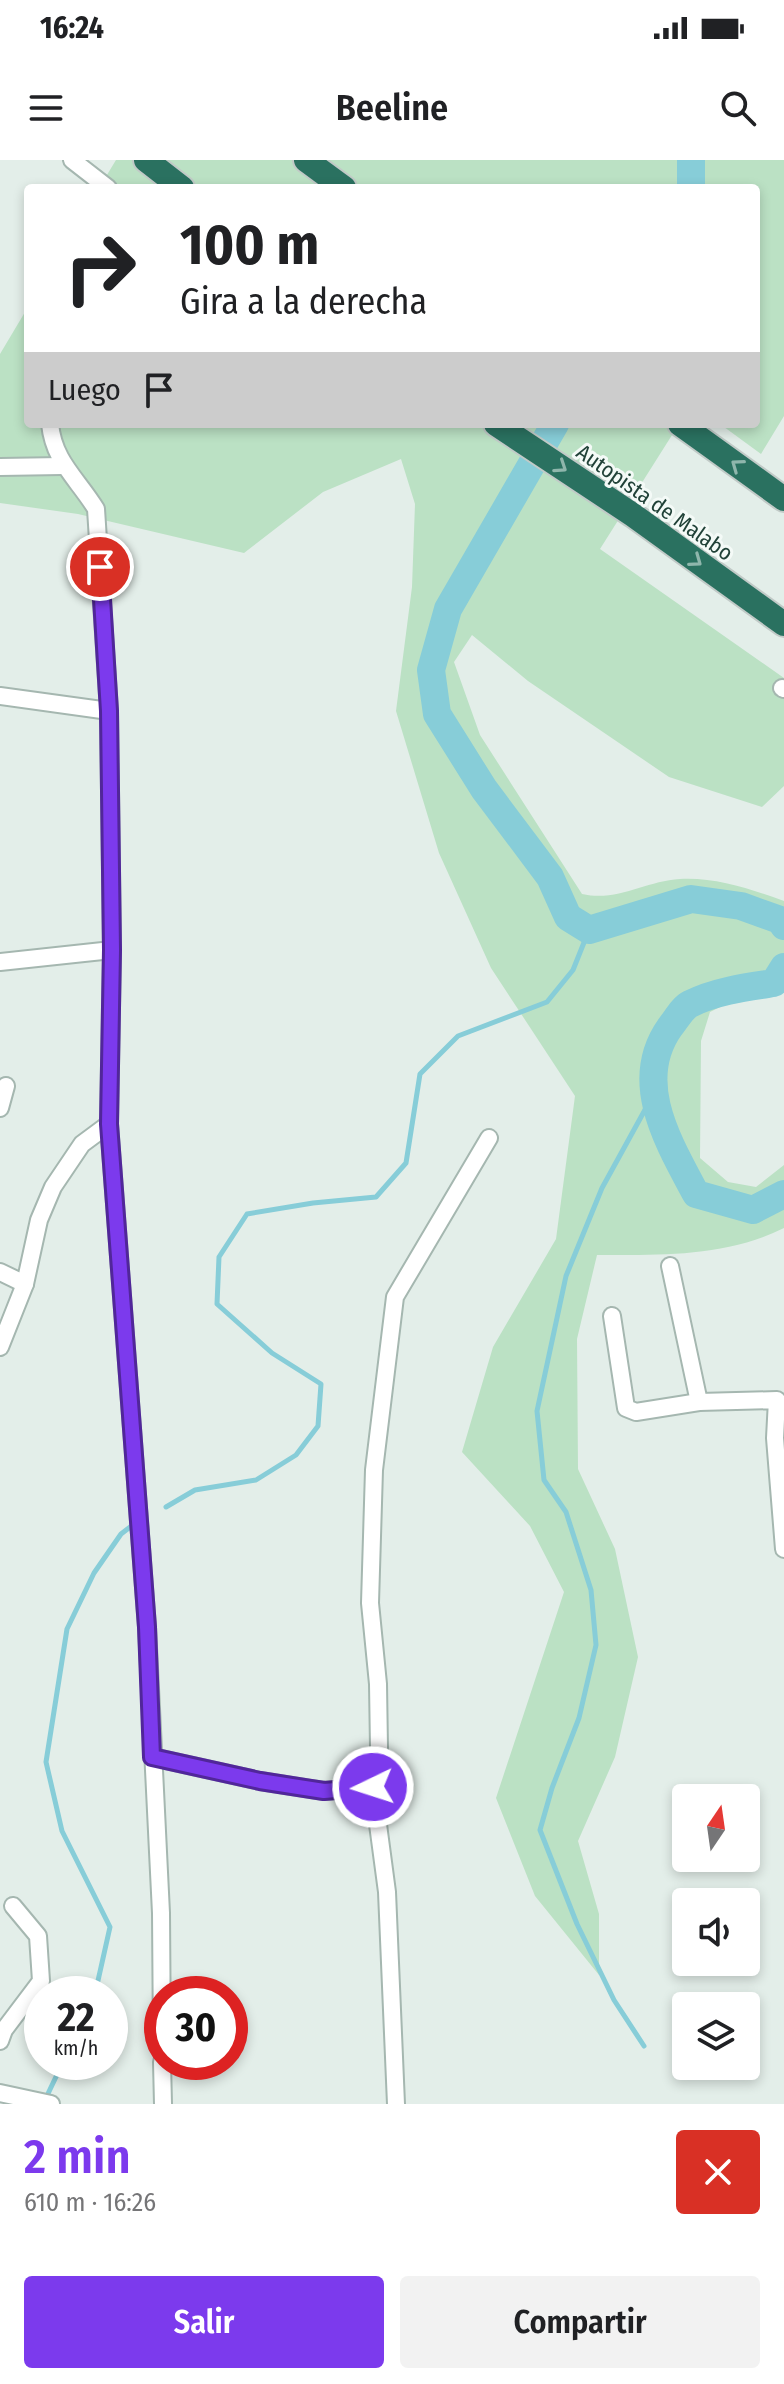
<!DOCTYPE html>
<html lang="es">
<meta charset="utf-8">
<style>
:root{--surface:#fff;--page:#f2f2f2;--text:#202124;--muted:#757577;--accent:#7c3aed}
body{margin:0;font-family:"Fira Sans Condensed",sans-serif;background:var(--page);color:var(--text);height:100vh;display:flex;flex-direction:column;font-size:30px;white-space:nowrap}
*{box-sizing:border-box;margin:0}
p{font-size:26px;color:var(--muted)}
.icon{flex:none;width:44px;height:44px;fill:none;stroke:currentColor;stroke-width:2;stroke-linecap:round;stroke-linejoin:round}
.map{position:relative;height:1944px;overflow:hidden}
.panel{display:flex;flex-direction:column;background:var(--surface);flex:1}
.panel>*{flex:none}
.hud{position:absolute;left:24px;top:24px;width:736px;height:244px;border-radius:8px;box-shadow:0 4px 12px #0003;background:#fff;color:var(--text);overflow:hidden}
.needle{width:52px;rotate:13deg}
.controls{position:absolute;left:672px;top:1624px;display:grid;gap:16px}
.controls a{display:grid;place-items:center;width:88px;height:88px;border-radius:8px;background:var(--surface);box-shadow:0 4px 12px #0003;font-size:40px}
.speed{position:absolute;left:24px;top:1816px;display:flex;gap:16px;font-size:40px;font-weight:700;text-align:center}
.speed>*{display:grid;place-content:center;width:104px;height:104px;border-radius:50%;background:var(--surface);box-shadow:0 4px 12px #0003;line-height:1}
.speed small{font-size:20px;font-weight:400}
.speed .limit{border:12px solid #d22;background:#fff;color:#111}
.pin{position:absolute;display:grid;place-items:center;width:68px;height:68px;color:#fff;margin:-34px;border:4px solid #fff;border-radius:50%;box-shadow:0 2px 8px #0007}
.me{position:absolute;width:88px;margin:-44px;rotate:266deg;stroke-linejoin:round;filter:drop-shadow(0 0 6px #0008)}
.turn{display:flex;align-items:center;gap:28px;height:168px;padding:0 24px;font-size:36px}
.turn .icon{width:104px;height:104px;stroke-width:2.5}
.turn b{display:block;font-size:56px;line-height:68px}
.then{display:flex;align-items:center;height:76px;padding:0 24px;background:#0003;gap:16px;font-size:30px}
.round{display:grid;place-items:center;flex:none;width:84px;height:84px;border-radius:8px;background:var(--page)}
.head{display:flex;align-items:center;justify-content:space-between;height:136px;padding:0 24px}
h1{font-size:48px;font-weight:600;line-height:60px;color:var(--accent)}
.action{display:flex;gap:16px;margin-top:auto;padding:16px 24px}
.action a{flex:1;height:92px;border-radius:8px;background:var(--accent);color:#fff;font-size:32px;font-weight:600;line-height:92px;text-align:center}
.action a+a{background:var(--page);color:var(--text)}
.status{display:flex;justify-content:space-between;align-items:center;height:56px;padding:0 40px;background:var(--surface);direction:ltr}
.status svg{height:22px;fill:currentColor}
header{display:flex;justify-content:space-between;align-items:center;height:104px;padding:0 24px;background:var(--surface);font-size:36px;font-weight:600}
.map>svg:first-child{display:block}
.green{fill:#bbe1c4}
.lines{fill:none;stroke-linecap:round;stroke-linejoin:round}
.stream{stroke:#87cdd8;stroke-width:5}
.river{stroke:#87cdd8;stroke-width:28}
.minor-casing{stroke:#a5b7b0;stroke-width:20}
.highway-casing{stroke:#c1cac7;stroke-width:28}
.minor{stroke:#fff;stroke-width:16}
.highway{stroke:#2a7160;stroke-width:24}
.oneway{stroke:#8fb6ac}
.route-casing{stroke:#51269a;stroke-width:20}
.route{stroke:#7c3aed;stroke-width:14}
.labels{text-anchor:middle;stroke-width:6;stroke-linejoin:round;paint-order:stroke}
.street-label{font-size:22px;fill:#214238;stroke:#f4faf7}
</style>
<div class="status"><b>16:24</b><svg viewBox="0 0 49 12"><path d="M0 12V9h3v3zM5 12V6h3v6zM10 12V3h3v9zM15 12V0h3v12zM26 1h20v11H26zM47 4h2v5h-2z"/></svg></div>
<header><svg class="icon" aria-label="menu" viewBox="0 0 24 24"><path d="M4 6h16M4 12h16M4 18h16"/></svg>Beeline<svg class="icon" aria-label="search" viewBox="0 0 24 24"><circle cx="10" cy="10" r="6"/><path d="M15 15l6 6"/></svg></header>
<div class="map">
<svg width="784" height="1944" viewBox="0 0 784 1944">
<rect width="100%" height="100%" fill="#e3eee9"/>
<g class="green">
<path d="M116,0H784V256L761,294L720,264H756V28H99Z"/>
<path d="M28,147V264H679L600,389L784,518V626L762,647L669,617L528,521L472,475L454,502L480,575L582,734C618,742 645,721 680,719C715,717 751,729 784,741V830L732,841L710,852L701,881L700,998L728,1022L756,1027L784,1005V1068C726,1097 661,1095 597,1095L577,1179L578,1309L615,1389L638,1497L615,1597L578,1681L599,1754V1815L535,1736L496,1638L564,1432L530,1366L462,1292L493,1187L556,1079L575,936L491,808L439,693L396,551L412,427L415,344L401,299L323,332L244,393L78,354L0,343V194Z"/>
</g>
<g class="lines">
<g class="stream">
<path d="M166,1347L195,1330L256,1320L296,1295L318,1266L321,1224L272,1193L217,1144L219,1097L247,1054L313,1043L376,1037L406,1003L420,914L458,876L547,842L573,810L589,770"/>
<path d="M95,1834L110,1767L62,1671L46,1602L67,1469L94,1413L121,1374L134,1364"/>
<path d="M644,1886L614,1840L577,1764L540,1670L552,1628L579,1558L596,1485L591,1430L566,1352L544,1320L537,1251L566,1116L602,1028L652,937"/>
<path d="M45,1940L63,1902"/>
</g>
<g class="river">
<path d="M691,28V0"/>
<path d="M555,264L448,449L431,510L437,554L484,629L550,717L568,757L589,770L691,739L741,746L780,760L784,766"/>
<path d="M784,807L774,823C747,827 715,831 690,844C682,848 676,860 670,867C631,922 669,983 696,1034L753,1050L784,1034"/>
</g>
<g class="minor-casing">
<g id="minor">
<path d="M72,0L108,28"/>
<path d="M50,264C54,302 77,318 96,349L109,551L112,790L109,964L147,1467L161,1753L162,1888"/>
<path d="M0,307L62,306"/>
<path d="M782,528L784,529"/>
<path d="M0,536L109,551"/>
<path d="M0,802L112,790"/>
<path d="M0,948L6,926"/>
<path d="M670,1106L699,1242"/>
<path d="M0,1112L25,1124"/>
<path d="M612,1156L626,1248L636,1252L699,1242L777,1240L775,1278L784,1389"/>
<path d="M0,1187L25,1124L39,1060L53,1027L82,984L109,964"/>
<path d="M152,1597L260,1621L324,1631L373,1627"/>
<path d="M0,1881L4,1870L41,1821L38,1776L13,1746"/>
<path d="M162,1902L163,1944"/>
<path d="M0,1933L51,1944"/>
<path d="M396,1944L387,1732L373,1627L379,1588L378,1524L370,1443L374,1310L395,1137L489,978"/>
</g>
</g>
<g class="highway-casing">
<g id="highway">
<path d="M146,0L182,28"/>
<path d="M306,0L344,28"/>
<path d="M496,264L633,355L784,464"/>
<path d="M680,264L784,339"/>
</g>
</g>
<use href="#minor" class="minor"/>
<use href="#highway" class="highway"/>
</g>
<defs><path id="oneway-chevron" d="M-2-3.5L2.5 0L-2 3.5" fill="none" stroke-width="1.6" stroke-linecap="round" stroke-linejoin="round" transform="scale(2)"/></defs>
<g class="oneway">
<use href="#oneway-chevron" transform="translate(737 305) rotate(-144)"/>
<use href="#oneway-chevron" transform="translate(561 307) rotate(34)"/>
<use href="#oneway-chevron" transform="translate(696 401) rotate(36)"/>
</g>
<g class="lines">
<g class="route-casing">
<path id="route" d="M100,407L109,551L112,790L109,964L147,1467L152,1597L260,1621L324,1631L373,1627"/>
</g>
<use href="#route" class="route"/>
</g>
<g class="labels">
<g class="street-label">
<text transform="translate(655 342) rotate(35)" y="8">Autopista de Malabo</text>
</g>
</g>
</svg>
<div class="controls">
<a><svg class="needle" viewBox="-14 -14 28 28"><path d="M0-13l5 13h-10z" fill="#e53935"/><path d="M0 13l5-13h-10z" fill="#757577"/></svg></a>
<a><svg class="icon" aria-label="sound" viewBox="0 0 24 24"><path d="M4 9h4l5-4v14l-5-4H4zM17 9q2 3 0 6"/></svg></a>
<a><svg class="icon" aria-label="layers" viewBox="0 0 24 24"><path d="M12 4l9 5-9 5-9-5zM3 14l9 5 9-5"/></svg></a>
</div>
<div class="speed"><div>22<small>km/h</small></div><div class="limit">30</div></div>
<div class="pin" style="left:100px;top:407px;background:#d93025"><svg class="icon" aria-label="arrive" viewBox="0 0 24 24"><path d="M6 21V4h12l-3 4 3 4H6"/></svg></div>
<svg class="me" style="left:373px;top:1627px" viewBox="-20 -20 40 40"><circle r="17" fill="#7c3aed" stroke="#fff" stroke-width="3"/><path d="M0-11L8 9 0 5-8 9z" fill="#fff"/></svg>
<div class="hud">
<div class="turn"><svg class="icon" aria-label="right" viewBox="0 0 24 24"><path d="M7 20v-9h11M14 6l5 5-5 5"/></svg><div><b>100 m</b>Gira a la derecha</div></div>
<div class="then">Luego<svg class="icon" aria-label="arrive" viewBox="0 0 24 24"><path d="M6 21V4h12l-3 4 3 4H6"/></svg></div>
</div>
</div>
<section class="panel">
<div class="head"><div><h1>2 min</h1><p>610 m · 16:26</p></div><a class="round" style="background:#d93025;color:#fff"><svg class="icon" aria-label="close" viewBox="0 0 24 24"><path d="M6 6l12 12M18 6L6 18"/></svg></a></div>
<div class="action"><a>Salir</a><a>Compartir</a></div>
</section>
